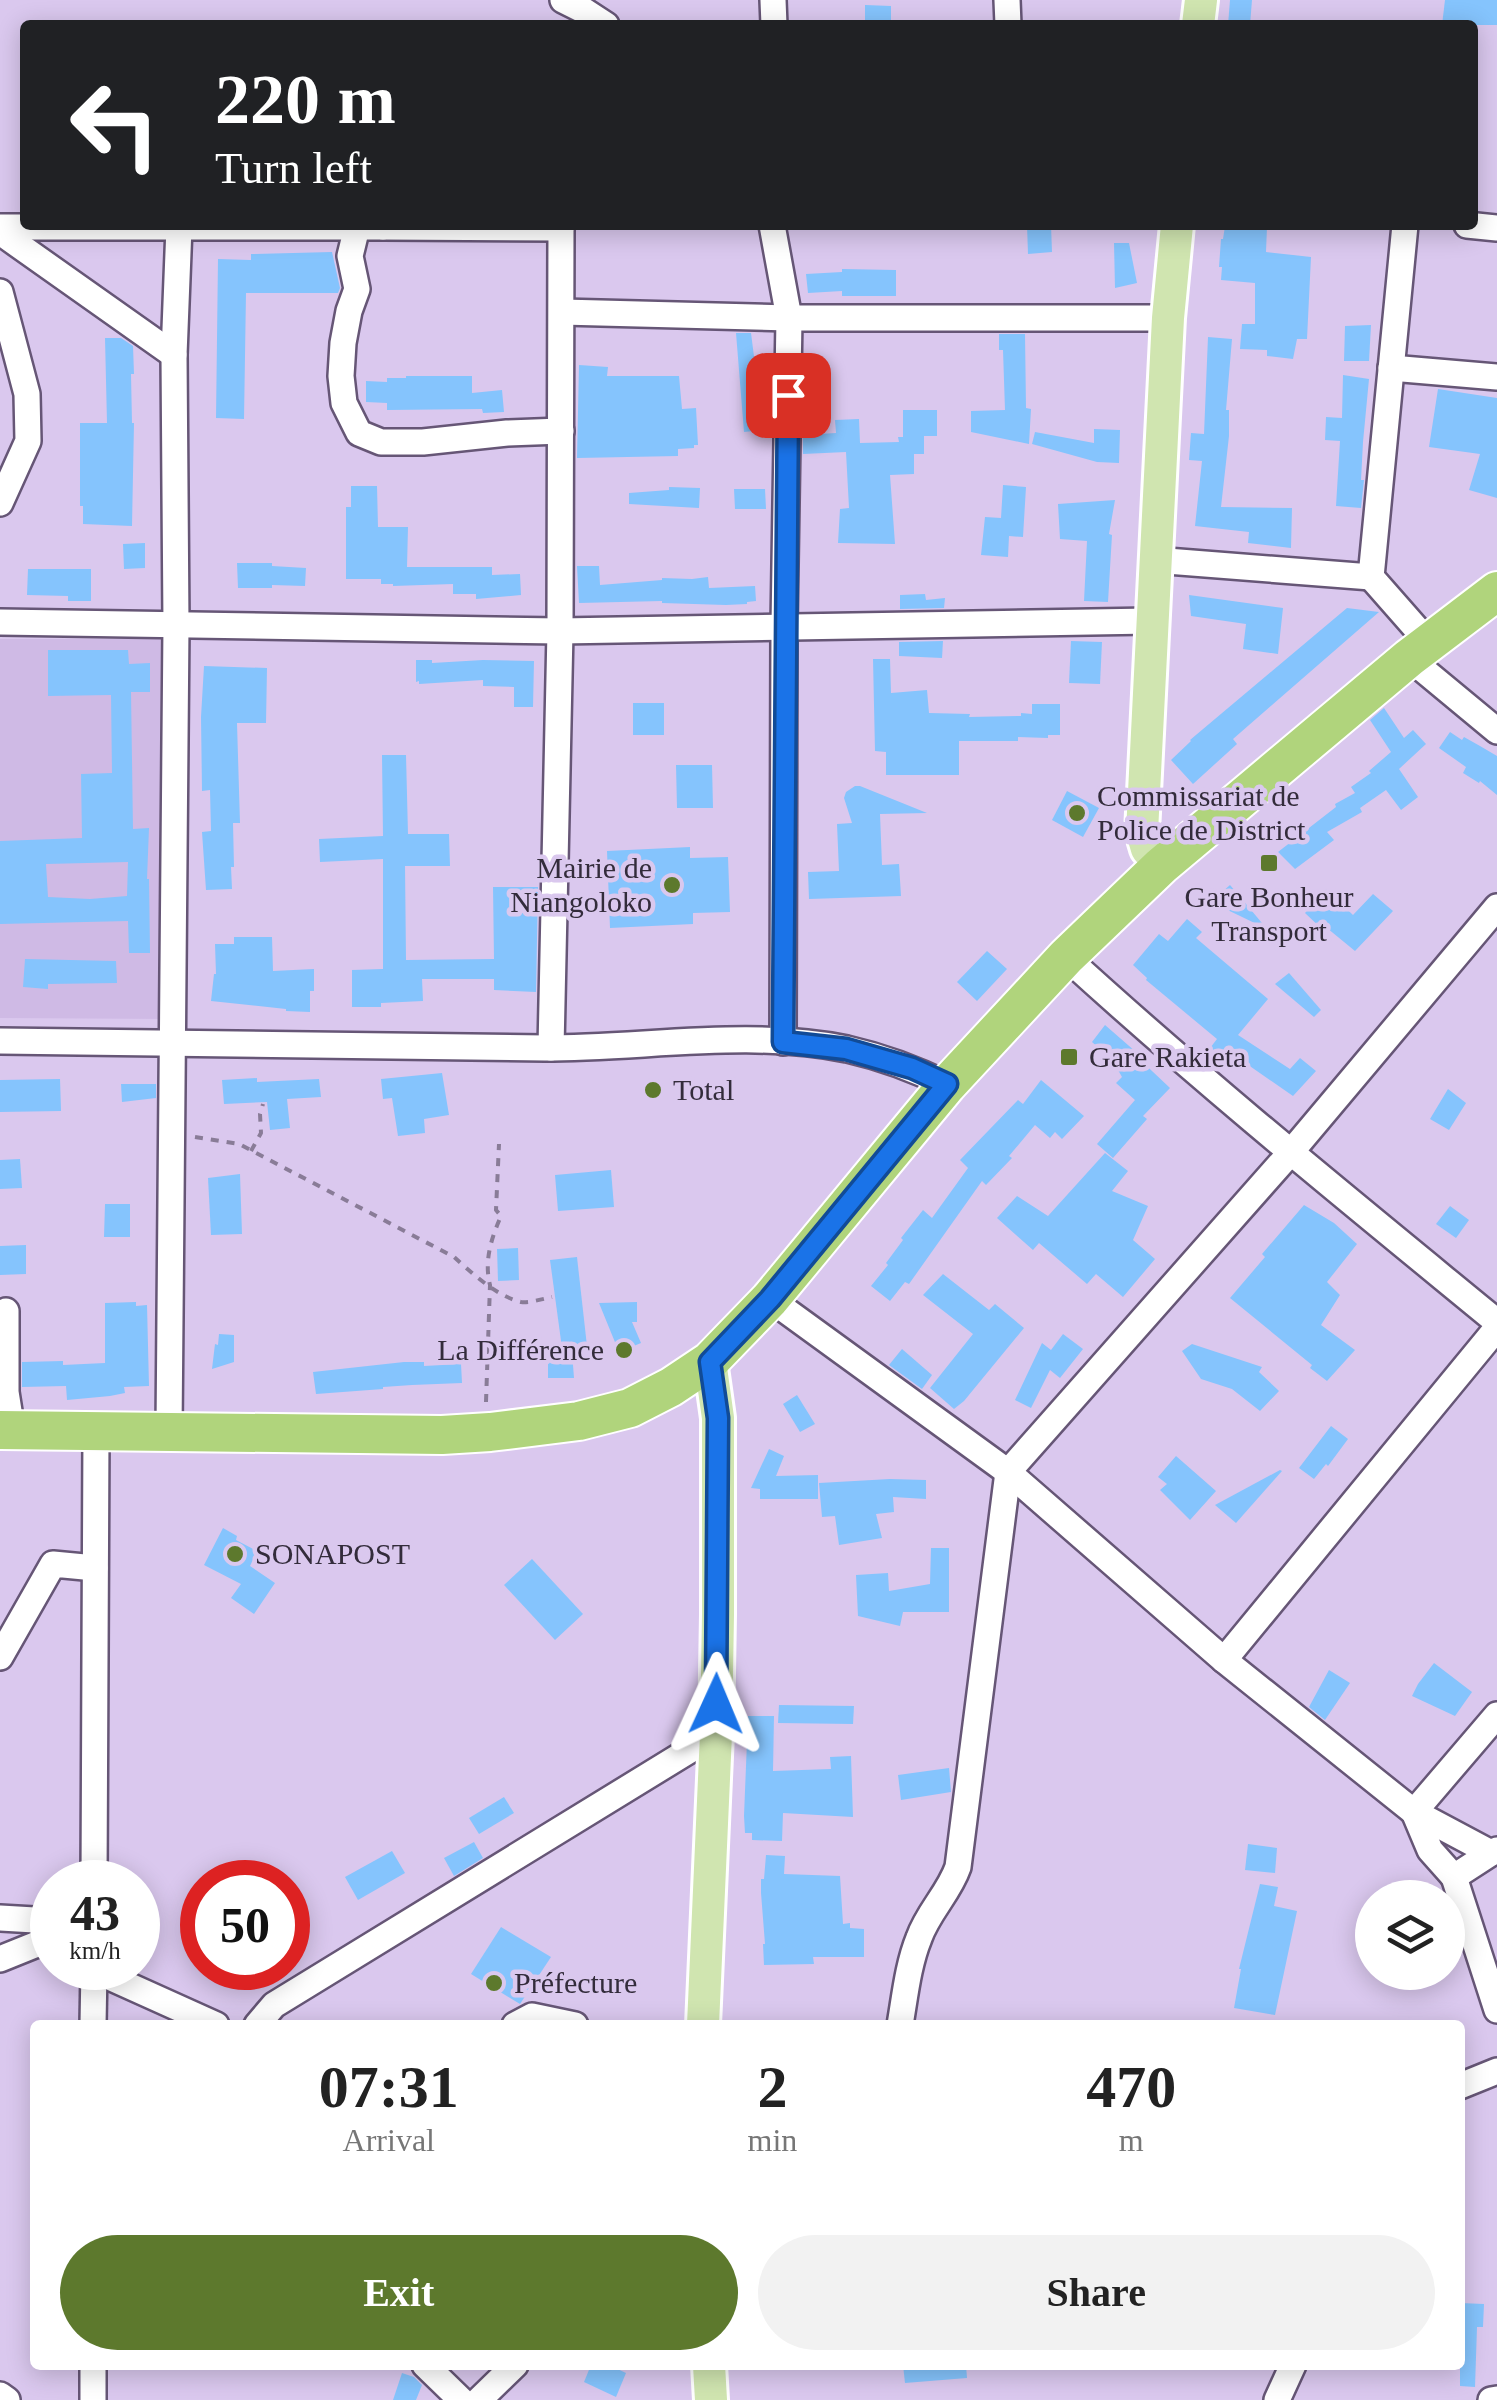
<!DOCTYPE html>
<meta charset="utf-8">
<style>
:root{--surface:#fff;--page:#f2f2f2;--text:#222;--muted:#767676;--accent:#5d792d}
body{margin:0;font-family:"Times New Roman",serif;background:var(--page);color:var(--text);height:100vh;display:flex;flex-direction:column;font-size:38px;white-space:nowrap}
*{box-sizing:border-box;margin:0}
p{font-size:32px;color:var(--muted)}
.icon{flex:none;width:55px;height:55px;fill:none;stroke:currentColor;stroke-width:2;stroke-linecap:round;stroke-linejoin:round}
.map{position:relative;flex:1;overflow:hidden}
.drawer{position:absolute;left:30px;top:2020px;width:1435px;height:350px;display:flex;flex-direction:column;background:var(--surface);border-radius:10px;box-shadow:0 5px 25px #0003}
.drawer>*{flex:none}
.hud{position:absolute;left:20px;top:20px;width:1458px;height:210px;border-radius:10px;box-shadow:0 5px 25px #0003;background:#202124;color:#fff;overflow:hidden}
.controls{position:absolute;left:1355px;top:1880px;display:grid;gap:20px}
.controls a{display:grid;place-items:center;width:110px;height:110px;border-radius:50%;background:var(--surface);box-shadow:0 5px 25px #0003;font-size:50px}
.speed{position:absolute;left:30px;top:1860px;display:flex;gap:20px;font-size:50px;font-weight:700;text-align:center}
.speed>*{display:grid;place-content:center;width:130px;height:130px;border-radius:50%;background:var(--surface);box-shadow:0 5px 25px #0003;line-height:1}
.speed small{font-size:25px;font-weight:400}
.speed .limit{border:15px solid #d22;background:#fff;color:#111}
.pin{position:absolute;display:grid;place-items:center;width:85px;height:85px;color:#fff;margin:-42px;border-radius:20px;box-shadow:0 5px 15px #0006}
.me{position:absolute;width:110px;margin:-55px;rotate:1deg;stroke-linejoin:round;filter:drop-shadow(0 0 8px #0008)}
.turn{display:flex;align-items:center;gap:35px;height:210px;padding:0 30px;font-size:45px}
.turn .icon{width:130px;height:130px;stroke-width:2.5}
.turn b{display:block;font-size:70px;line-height:85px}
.eta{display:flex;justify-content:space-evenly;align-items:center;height:170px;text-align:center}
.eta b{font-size:60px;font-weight:800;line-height:70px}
.button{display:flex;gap:20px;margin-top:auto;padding:20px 30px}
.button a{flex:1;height:115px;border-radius:60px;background:var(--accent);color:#fff;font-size:40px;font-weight:800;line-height:115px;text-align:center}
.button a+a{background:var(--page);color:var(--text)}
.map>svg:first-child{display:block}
.built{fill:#cfbae5}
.building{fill:#85c4fd;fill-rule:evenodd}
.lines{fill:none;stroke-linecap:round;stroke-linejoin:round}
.minor-casing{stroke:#665676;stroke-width:30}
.major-casing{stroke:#fff;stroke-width:38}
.highway-casing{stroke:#fff;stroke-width:42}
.path{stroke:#897c97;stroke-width:4;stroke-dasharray:8 8;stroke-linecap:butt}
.minor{stroke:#fff;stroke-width:25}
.major{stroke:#d0e5b0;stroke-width:32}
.highway{stroke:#b0d47c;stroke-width:38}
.route-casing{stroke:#114b97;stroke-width:25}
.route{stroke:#1a73e8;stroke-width:18}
.poi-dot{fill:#5d792d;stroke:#dac8ee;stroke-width:4}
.labels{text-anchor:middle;stroke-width:9;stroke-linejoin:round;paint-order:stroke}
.poi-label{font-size:30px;fill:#332c3b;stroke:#dac8ee;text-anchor:start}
</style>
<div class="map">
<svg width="1497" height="2400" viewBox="0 0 1497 2400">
<rect width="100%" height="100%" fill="#dac8ee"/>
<path class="built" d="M0,639H172L171,1019L0,1018Z"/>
<g class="building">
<path d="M1230,0H1252L1250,25H1228Z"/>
<path d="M1445,0H1497V25H1442Z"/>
<path d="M865,5L891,6V25H865Z"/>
<path d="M1027,225H1051L1052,252L1028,254Z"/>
<path d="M1225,226L1267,227L1266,252L1311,257L1307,339H1297L1293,359L1267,356V350L1240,349L1242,324H1255V283L1221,280L1222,267H1219L1221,239H1223Z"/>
<path d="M1114,243H1129L1137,283L1115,288Z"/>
<path d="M332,252L340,288L338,293H246L244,419L216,418L218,259L251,260V254Z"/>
<path d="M842,269L896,270V296H842V291L808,293L806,274L842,272Z"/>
<path d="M1371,325L1369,361H1344L1345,326Z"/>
<path d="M736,333H751L757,380L760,379L765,430L744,432Z"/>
<path d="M999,334H1025L1026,408L1031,409L1029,444L971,432V411L1005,410L1003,350H999Z"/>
<path d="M1208,337L1232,339L1226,410H1229V436L1221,507L1292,508L1291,548L1248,543L1249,532L1195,526L1202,461L1189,460L1191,433L1204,434Z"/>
<path d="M105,338H121L133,346L134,374H131L132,423H134L132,526L83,524V506H80V423H107Z"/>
<path d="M579,365L608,367L607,376H679L682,409L696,408L698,445H694V448L678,449V456L577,458Z"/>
<path d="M1343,375L1369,379L1363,442L1361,480H1364L1361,508L1336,506L1340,441L1325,440L1326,417L1342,418Z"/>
<path d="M406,376H472V393L502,390L504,412L483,413L482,409L387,410V403L366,402V381L387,382V378H406Z"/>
<path d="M1438,389L1497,398V498L1469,490L1480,454L1429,447Z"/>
<path d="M903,410H937V436H924V454H914V474L890,475L895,544L838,543L840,509L849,508L846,452L803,454V435L836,433L835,420L859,419L860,443L899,442L898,437H903Z"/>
<path d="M1094,429L1120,430L1119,463L1097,462L1032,444L1035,432L1094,443Z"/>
<path d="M1003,485L1026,487L1023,537L1009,536L1008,557L981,555L985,517L1001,518Z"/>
<path d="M351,486H377L378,527H408L407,567H492V575L520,574L521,595L476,599V594H453V584L393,586V584H381V579H346V507H351Z"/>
<path d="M669,487L700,488L699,508L629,504V493L669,490Z"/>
<path d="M734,489H765L766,509H735Z"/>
<path d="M1115,500L1109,534L1112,535L1108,602L1084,601L1087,541L1060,539L1058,504Z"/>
<path d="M145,543V568L124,569L123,544Z"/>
<path d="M237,563H272V566L306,568L305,586L272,585V588H238Z"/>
<path d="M577,566H599L600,585L662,580V578L692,579L708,577L709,588L755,586L756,601L747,602V604L726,605L662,603V601L579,603Z"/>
<path d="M28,569H91V601H68V596L27,595Z"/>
<path d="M925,594L926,600L945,598L944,608L900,609V595Z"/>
<path d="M1189,595L1283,608L1278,654L1243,649L1246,624L1191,616Z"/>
<path d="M1347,608L1379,612L1233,739L1237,744L1193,784L1171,760L1191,741L1190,740Z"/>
<path d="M943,641L942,658L899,656V642Z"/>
<path d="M1071,641L1102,642L1100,684L1069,683Z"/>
<path d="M48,650H128L129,664L150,663V692H131L133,829L149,828L147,879H149L150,953H129L128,921L0,924V841L82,838L81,774L112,773L111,695L48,696ZM128,862L127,896L90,899L48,897L46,864Z"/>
<path d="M873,659H890L891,693L927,690L929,713L970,714L969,717L1021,716V713L1032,714V704H1060V735H1048V738L1018,737V741H959V775H886V752L875,751Z"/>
<path d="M416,660H432V663L483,660L534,661L533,707H514V687L483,686V680L419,684V681L416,682Z"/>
<path d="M204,666L267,668L266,723H237L240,823H233L234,867H231L232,889L206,890L202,832L211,831L210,790L202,791L201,717Z"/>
<rect x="633" y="703" width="31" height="32"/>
<path d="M1384,708L1404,738L1413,730L1426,744L1399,769L1418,797L1401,810L1386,790L1360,808L1362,812L1327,832L1334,840L1295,869L1278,852L1336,807L1335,804L1355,793L1351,787L1371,773L1369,771L1391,752L1370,720Z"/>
<path d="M1450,732L1462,740L1464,737L1480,746L1497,756V795L1480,781L1479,783L1463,773L1466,767L1439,748Z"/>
<path d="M382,755H406L408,834H449L450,866H405L406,960L494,959L493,887H538L536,992L494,990V979H422L423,1001L381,1003V1007H352V970L383,969V859L320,862L319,839L383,836Z"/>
<path d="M676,765H712L713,808H677Z"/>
<path d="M855,786H860L927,813L880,814L882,865L899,864L901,896L809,899L808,872L839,871L837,824L852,823L844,798L846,792Z"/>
<path d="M1067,791L1099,808L1083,837L1052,820Z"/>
<path d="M690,847V858L728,857L730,912L693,913V924L610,928L607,851Z"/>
<path d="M1230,885L1267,929L1211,902Z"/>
<path d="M1326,889L1353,915L1373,894L1393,911L1355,951L1327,928L1324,931L1305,913Z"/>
<path d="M1187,919L1202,932L1196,938L1268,999L1238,1035L1290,1069L1300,1058L1316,1071L1293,1096L1231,1053L1223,1063L1207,1052L1217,1039L1146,980L1147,978L1133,965L1159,934L1168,941Z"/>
<path d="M234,937H272L273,971L314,969V991H310V1012L286,1011V1009L211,1001L214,974H216L215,944H234Z"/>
<path d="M987,951L1007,969L977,1001L957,982Z"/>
<path d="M25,959L116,961L117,983L48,984V989L23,987Z"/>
<path d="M1289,973L1321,1010L1314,1017L1275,984Z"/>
<path d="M1105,1025L1136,1052L1134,1054L1170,1088L1143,1116L1147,1119L1113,1158L1097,1144L1135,1100L1116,1083L1122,1077L1113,1061L1092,1042Z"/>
<path d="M442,1073L449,1115L424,1119L425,1133L398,1136L392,1098L383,1099L381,1079Z"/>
<path d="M257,1078V1082L319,1079L321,1097L287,1099L290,1128L270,1130L267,1102L224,1104L222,1080Z"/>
<path d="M60,1079L61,1111L0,1112V1080Z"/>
<path d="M1041,1080L1084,1116L1062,1139L1055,1132L1050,1138L1035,1125L1009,1156L1012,1158L986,1185L982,1181L909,1284L905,1282L890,1301L871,1286L888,1265L886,1263L903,1240L901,1238L923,1210L932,1218L968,1168L960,1160L1018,1100L1023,1104Z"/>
<path d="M121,1084H156V1098L122,1102Z"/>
<path d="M1448,1089L1466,1103L1449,1130L1430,1119Z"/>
<path d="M1105,1153L1128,1171L1112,1191L1148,1206L1133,1240L1155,1259L1123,1297L1096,1274L1087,1284L1039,1243L1033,1250L997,1218L1017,1196L1048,1216Z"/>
<path d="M20,1159L22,1188L0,1189V1160Z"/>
<path d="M611,1170L614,1207L558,1211L555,1175Z"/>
<path d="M240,1174L242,1234L211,1235L208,1178Z"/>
<path d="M105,1204H130V1237H104Z"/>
<path d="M1304,1205L1334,1223L1357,1244L1327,1282L1340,1295L1321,1325L1355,1350L1327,1381L1310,1368L1312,1365L1230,1298L1265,1257L1262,1254Z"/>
<path d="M1450,1206L1469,1220L1456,1238L1436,1224Z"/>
<path d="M26,1245V1274L0,1275V1246Z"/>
<path d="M518,1248L519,1280L498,1281L497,1249Z"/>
<path d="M577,1257L587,1346L562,1348L550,1260Z"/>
<path d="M943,1274L989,1310L995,1304L1024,1328L964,1401L954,1409L930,1388L973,1334L923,1295Z"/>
<path d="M136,1302V1306L147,1305L149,1386L124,1387L125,1393L110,1396L67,1400L66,1386L22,1387V1362L63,1361V1365L105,1363V1303Z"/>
<path d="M637,1302V1322H632L641,1343L619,1352L599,1303Z"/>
<path d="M219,1334L234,1335V1362L212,1369L215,1344L218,1345Z"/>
<path d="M1063,1334L1083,1349L1060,1378L1050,1370L1031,1408L1015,1400L1042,1343L1051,1350Z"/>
<path d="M1192,1344L1262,1367L1259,1372L1279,1391L1260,1411L1232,1389L1201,1379L1182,1351Z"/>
<path d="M902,1349L932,1375L922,1389L889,1365Z"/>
<path d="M548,1352H572L574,1378H548Z"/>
<path d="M404,1362H424V1366L461,1364L462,1383L412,1385L383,1387V1389L316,1394L313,1372Z"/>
<path d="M797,1395L815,1424L800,1432L783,1404Z"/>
<path d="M1331,1426L1348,1439L1328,1466L1326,1464L1314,1479L1299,1468Z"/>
<path d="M769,1449L784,1456L776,1476L818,1475V1499H760V1489L751,1488Z"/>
<path d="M1176,1456L1216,1491L1190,1520L1160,1490L1167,1484L1158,1477Z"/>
<path d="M1280,1470L1282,1471L1236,1523L1215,1505Z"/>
<path d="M890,1479L926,1480V1499L893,1497L894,1512L876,1514L882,1538L839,1545L835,1516L822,1517L819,1483Z"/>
<path d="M223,1528L237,1536L236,1540L257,1551L250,1566L275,1583L254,1614L231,1598L241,1584L204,1565Z"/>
<path d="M931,1548H949V1612H903L900,1626L858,1616L856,1575L888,1573L889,1591L930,1584Z"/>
<path d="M532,1559L583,1614L555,1640L504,1585Z"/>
<path d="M1434,1663L1472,1692L1455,1716L1412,1696L1418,1684Z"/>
<path d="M1329,1670L1350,1683L1325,1720L1309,1707Z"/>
<path d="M779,1705L854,1706L853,1724L778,1723Z"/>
<path d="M748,1716H774L773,1771L831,1769L830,1757L851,1756L853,1817L783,1813L782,1841L752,1840V1833H745L744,1816Z"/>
<path d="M949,1768L951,1792L901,1800L898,1775Z"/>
<path d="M504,1797L514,1813L479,1834L469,1818Z"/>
<path d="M474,1842L483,1858L454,1876L444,1858Z"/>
<path d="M1248,1844L1277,1848L1275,1873L1245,1870Z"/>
<path d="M392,1851L405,1873L358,1900L345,1877Z"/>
<path d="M766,1855L785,1856L784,1874L840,1876L843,1924L850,1923V1928L864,1929V1957H813L814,1964L764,1965L763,1944H765L761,1893V1879H764Z"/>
<path d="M1260,1884L1278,1887L1274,1906L1297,1911L1275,2015L1234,2008L1241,1969H1239Z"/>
<path d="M501,1927L551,1957L520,2004L471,1974Z"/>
<path d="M1460,2303L1484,2304L1483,2327H1477L1475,2387L1460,2386Z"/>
<path d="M591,2365H609L626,2373L616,2397L584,2382Z"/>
<path d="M903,2365H966L967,2378L905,2383Z"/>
<path d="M402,2373L414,2377L422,2385L416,2400H393Z"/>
</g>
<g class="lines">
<g class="minor-casing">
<g id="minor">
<path d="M563,0L583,10L606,25"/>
<path d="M773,0L774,25"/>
<path d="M1007,0L1008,25"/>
<path d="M772,225L789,318L784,626L783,1042"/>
<path d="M1405,225L1371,577L1429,643"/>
<path d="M1467,225L1497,228"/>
<path d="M0,227H383L388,225"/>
<path d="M357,227L350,256L357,289L349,311L343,343L341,376L344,403L359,433L381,442H423L507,433L561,431"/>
<path d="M383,227L561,228"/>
<path d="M0,232L174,355"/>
<path d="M0,292L27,394L28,441L0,503"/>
<path d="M562,312L789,318H1168"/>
<path d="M1391,368L1497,377"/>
<path d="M1154,560L1371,577"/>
<path d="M0,622L560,631L1151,621"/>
<path d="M1409,658L1497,731"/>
<path d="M1066,957C1205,1084 1351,1202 1497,1322"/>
<path d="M0,1041C182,1043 363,1046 545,1048C645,1048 749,1029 847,1049C882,1057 915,1069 947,1085"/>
<path d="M551,1048L560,631L561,225"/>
<path d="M770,1299L1008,1472L1224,1660L1414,1812L1491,1853L1497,1850"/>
<path d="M6,1311V1392L12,1430"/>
<path d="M169,1431L176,625L174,355L179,227"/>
<path d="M0,1657L53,1564L95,1568"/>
<path d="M1224,1660L1497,1328"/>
<path d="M1491,1853L1454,1877L1430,1850L1414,1812L1497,1715"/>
<path d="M1454,1877L1497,2010"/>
<path d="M94,1882L96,1431"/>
<path d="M0,1918L52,1921"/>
<path d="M0,1959L52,1938"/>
<path d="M94,1970L216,2025"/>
<path d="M93,2025L94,1968"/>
<path d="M257,2025L274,2005L716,1734"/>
<path d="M515,2025L532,2016L575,2025"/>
<path d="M900,2025C905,1996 908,1965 919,1938C928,1912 949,1893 958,1867L1008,1472L1291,1152L1497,907"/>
<path d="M1460,2086L1497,2071"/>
<path d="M93,2365V2400"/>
<path d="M425,2365L461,2400"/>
<path d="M0,2395L7,2400"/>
<path d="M479,2400L515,2365"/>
<path d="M1277,2400L1293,2365"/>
<path d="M1491,2400L1497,2399"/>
</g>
</g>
<g class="major-casing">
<g id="major">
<path d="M1198,25L1201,0"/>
<path d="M1161,866L1147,849L1142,832L1168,318L1177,225"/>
<path d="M703,2025L716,1734L718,1614V1418L710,1361"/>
<path d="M709,2365L711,2400"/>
</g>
</g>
<g class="highway-casing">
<path id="highway" d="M0,1430L442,1435L490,1432L579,1421L630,1408L671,1387L710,1361L770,1299L947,1085L1066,957L1161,866L1409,658L1497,591"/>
</g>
<g class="path">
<path d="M195,1137L239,1144L454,1257C472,1273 496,1296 521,1302C530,1303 542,1299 552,1297"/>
<path d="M251,1151L261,1133L260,1114L263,1104"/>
<path d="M486,1402L490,1285C484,1261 491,1239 501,1216L496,1210L499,1144"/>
</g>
<use href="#minor" class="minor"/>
<use href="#major" class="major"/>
<use href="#highway" class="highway"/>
</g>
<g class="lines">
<g class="route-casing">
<path id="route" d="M716,1704L718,1418L710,1362L770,1299L947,1084L912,1068L846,1049L783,1042L788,395"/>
</g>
<use href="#route" class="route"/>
</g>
<g class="poi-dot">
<circle cx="1077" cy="813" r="10"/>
<rect x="1259" y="853" width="20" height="20" rx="5"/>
<circle cx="672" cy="885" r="10"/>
<rect x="1059" y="1047" width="20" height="20" rx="5"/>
<circle cx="653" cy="1090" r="10"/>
<circle cx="624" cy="1350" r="10"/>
<circle cx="235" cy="1554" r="10"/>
<circle cx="494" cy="1983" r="10"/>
</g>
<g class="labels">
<g class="poi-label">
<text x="1097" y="806">Commissariat de<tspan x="1097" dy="34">Police de District</tspan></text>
<text x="652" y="878" text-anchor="end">Mairie de<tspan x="652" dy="34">Niangoloko</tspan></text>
<text x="1269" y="907" text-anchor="middle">Gare Bonheur<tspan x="1269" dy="34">Transport</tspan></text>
<text x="1089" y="1067">Gare Rakieta</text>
<text x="673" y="1100">Total</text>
<text x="604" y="1360" text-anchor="end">La Différence</text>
<text x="255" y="1564">SONAPOST</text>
<text x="514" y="1993">Préfecture</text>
</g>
</g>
</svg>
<div class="controls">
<a><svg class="icon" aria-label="layers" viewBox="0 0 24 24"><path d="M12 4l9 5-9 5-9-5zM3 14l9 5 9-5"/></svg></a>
</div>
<div class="speed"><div>43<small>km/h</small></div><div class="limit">50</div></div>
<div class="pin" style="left:788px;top:395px;background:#d93025"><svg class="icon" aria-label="arrive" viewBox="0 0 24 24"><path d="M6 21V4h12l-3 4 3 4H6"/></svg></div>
<svg class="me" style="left:716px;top:1704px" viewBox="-20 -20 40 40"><path d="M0-17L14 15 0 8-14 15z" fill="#1a73e8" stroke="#fff" stroke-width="4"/></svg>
<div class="hud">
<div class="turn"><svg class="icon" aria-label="left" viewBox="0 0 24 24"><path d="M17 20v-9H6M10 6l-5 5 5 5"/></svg><div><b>220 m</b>Turn left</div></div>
</div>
<section class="drawer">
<div class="eta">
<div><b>07:31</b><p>Arrival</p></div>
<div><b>2</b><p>min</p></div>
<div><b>470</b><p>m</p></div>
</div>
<div class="button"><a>Exit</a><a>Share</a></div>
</section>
</div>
